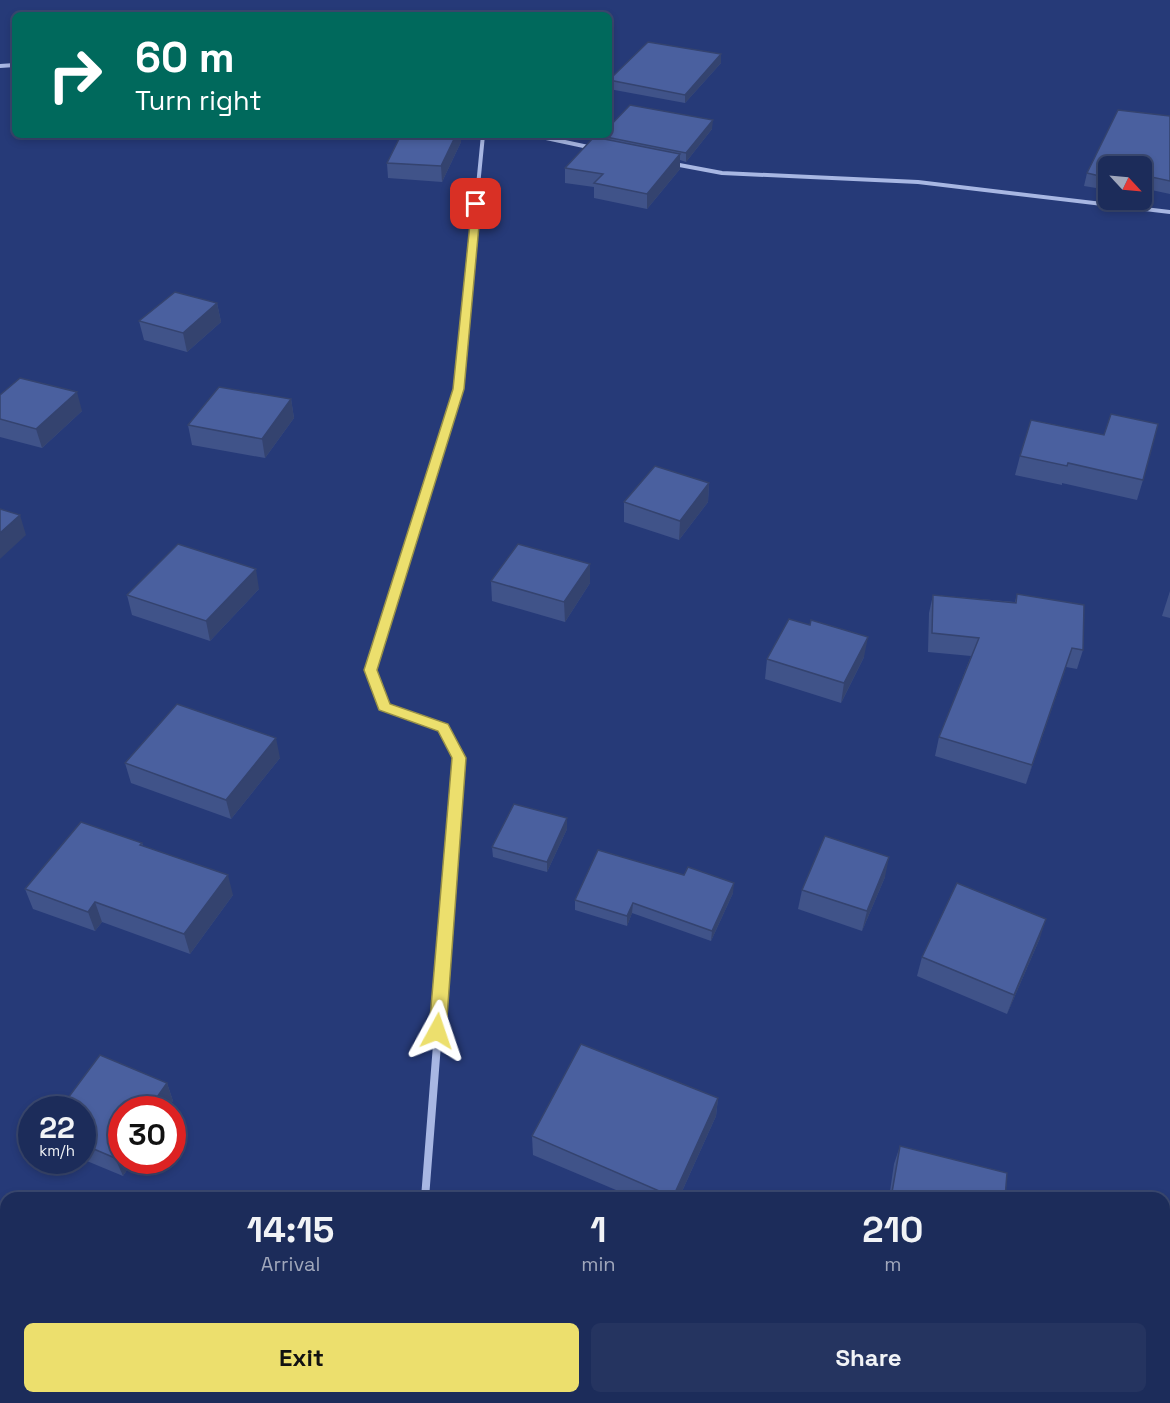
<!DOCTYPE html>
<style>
:root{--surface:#1c2c5a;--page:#253460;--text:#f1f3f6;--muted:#a0a7bb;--line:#3a4870;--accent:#ecdf6d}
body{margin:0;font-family:"Space Grotesk",sans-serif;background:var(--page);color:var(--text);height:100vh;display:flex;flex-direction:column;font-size:22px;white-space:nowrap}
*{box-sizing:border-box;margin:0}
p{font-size:20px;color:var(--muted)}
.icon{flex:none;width:33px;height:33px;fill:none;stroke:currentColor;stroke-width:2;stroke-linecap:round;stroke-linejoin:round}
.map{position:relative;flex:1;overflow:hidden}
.drawer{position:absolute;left:0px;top:1192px;width:1170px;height:212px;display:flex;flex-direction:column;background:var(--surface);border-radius:18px 18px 0 0;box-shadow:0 3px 9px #0003,0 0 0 2px var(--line)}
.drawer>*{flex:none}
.hud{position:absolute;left:12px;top:12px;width:600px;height:126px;border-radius:9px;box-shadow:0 3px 9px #0003,0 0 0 2px var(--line);background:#00695c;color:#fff;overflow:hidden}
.needle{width:39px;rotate:116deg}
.buttons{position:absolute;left:1098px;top:156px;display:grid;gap:12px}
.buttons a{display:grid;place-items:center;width:54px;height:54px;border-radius:9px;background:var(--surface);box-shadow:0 3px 9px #0003,0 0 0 2px var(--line);font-size:30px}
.speed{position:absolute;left:18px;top:1096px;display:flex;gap:12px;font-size:30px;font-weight:700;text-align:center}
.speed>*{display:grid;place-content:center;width:78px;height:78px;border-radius:50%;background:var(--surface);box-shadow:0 3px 9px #0003,0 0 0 2px var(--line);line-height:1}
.speed small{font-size:15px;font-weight:400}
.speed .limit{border:9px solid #d22;background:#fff;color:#111}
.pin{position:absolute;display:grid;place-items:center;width:51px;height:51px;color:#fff;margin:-26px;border-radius:12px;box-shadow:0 3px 9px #0006}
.me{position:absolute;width:66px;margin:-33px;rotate:5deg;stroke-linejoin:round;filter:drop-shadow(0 0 4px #0008)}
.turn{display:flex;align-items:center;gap:21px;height:126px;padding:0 24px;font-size:27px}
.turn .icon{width:78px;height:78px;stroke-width:2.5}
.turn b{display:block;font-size:42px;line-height:51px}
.eta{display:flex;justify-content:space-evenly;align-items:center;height:102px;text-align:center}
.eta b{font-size:36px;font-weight:700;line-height:42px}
.action{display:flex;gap:12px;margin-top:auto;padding:12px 24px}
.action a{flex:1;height:69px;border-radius:9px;background:var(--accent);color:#111;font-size:24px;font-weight:700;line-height:69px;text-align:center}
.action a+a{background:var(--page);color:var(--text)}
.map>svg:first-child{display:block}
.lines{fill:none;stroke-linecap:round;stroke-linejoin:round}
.street-far3{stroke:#a8b7e3;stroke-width:4}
.street-far2{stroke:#a8b7e3;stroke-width:4.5}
.street-far1{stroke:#a8b7e3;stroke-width:6}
.street{stroke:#a8b7e3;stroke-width:8}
.wall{fill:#405389}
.shaded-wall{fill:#34436f}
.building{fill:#4a609f;stroke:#34436f;stroke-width:1.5}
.route{fill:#ecdf6d;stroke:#999147;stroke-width:1.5}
</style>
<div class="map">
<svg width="1170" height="1403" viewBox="0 0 1170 1403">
<rect width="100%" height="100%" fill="#263a78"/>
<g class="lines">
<g class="street-far3">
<path d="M0,66L15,65"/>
<path d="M532,135L593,148"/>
<path d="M674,164L722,173L918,182L1170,212"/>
<path d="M473,237L483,135"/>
</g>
<path class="street-far2" d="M413,536L459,389L474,235"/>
<path class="street-far1" d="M413,535L371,670L384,707L443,728L459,758L447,918"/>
<g class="street">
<path d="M425,1198L447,917"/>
<path d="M446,1398L447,1403"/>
</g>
</g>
<g class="wall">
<path d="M721,54V63L685,103L609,89V80Z"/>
<path d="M1170,116V194L1142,188V166H1108V190L1084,186L1087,173Z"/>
<path d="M712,129L686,162L680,160V169L647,209L594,198V187L565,183V168L601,138V136Z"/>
<path d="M461,142L442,182L388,178L387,163Z"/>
<path d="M217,303L221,322L187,352L144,340L139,321Z"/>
<path d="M0,395L82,411L42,448L0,437Z"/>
<path d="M291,399L294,418L265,458L192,445L188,425Z"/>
<path d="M1104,435L1143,480L1137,500L1062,483V485L1015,475L1020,456Z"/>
<path d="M709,483L708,502L679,540L624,522V502Z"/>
<path d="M590,564V583L565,622L492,601L491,581Z"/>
<path d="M259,589L210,641L132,615L127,595Z"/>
<path d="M1170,591V618L1162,616Z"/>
<path d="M1017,594L1083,650L1077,669L1066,667L1026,784L935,756L939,737L971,656L928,652L929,613L933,595L1015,602Z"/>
<path d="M864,657L841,703L765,679L767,659Z"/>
<path d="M280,758L231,819L131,783L125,763Z"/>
<path d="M567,818V829L547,872L493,857L492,847Z"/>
<path d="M142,843L143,846L233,895L190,954L102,922L95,931L33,909L25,889Z"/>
<path d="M885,877L862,931L798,909L802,890Z"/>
<path d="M733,893L711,941L632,913L627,926L575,910V900Z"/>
<path d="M1040,938L1007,1014L917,976L922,957Z"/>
<path d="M167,1083L173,1101L122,1161H133L123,1176L82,1159V1110Z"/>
<path d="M718,1098L716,1116L679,1198H635L533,1155L532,1136Z"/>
<path d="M900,1146L1005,1198H889L894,1164Z"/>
<path d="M1164,1271L1170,1273V1386L1164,1384Z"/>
</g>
<g class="shaded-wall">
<path d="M721,54V63L685,103V95Z"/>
<path d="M713,120L712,129L686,162V153Z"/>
<path d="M456,135H461V142L442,182L441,166Z"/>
<path d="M680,154V169L647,209V194Z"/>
<path d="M217,303L221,322L187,352L183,333Z"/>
<path d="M77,392L82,411L42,448L36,429Z"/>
<path d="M291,399L294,418L265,458L262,439Z"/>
<path d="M709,483L708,502L679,540L680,521Z"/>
<path d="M20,515L26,535L0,559V533Z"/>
<path d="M590,564V583L565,622L564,602Z"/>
<path d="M256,569L259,589L210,641L206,621Z"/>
<path d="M868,637L864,657L841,703L844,683Z"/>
<path d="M1072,648L1066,667L1026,784L1032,765Z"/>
<path d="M276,738L280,758L231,819L226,800Z"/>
<path d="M567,818V829L547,872V862Z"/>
<path d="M889,857L885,877L862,931L867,911Z"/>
<path d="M228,875L233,895L190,954L184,934Z"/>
<path d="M734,883L733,893L711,941L712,931Z"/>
<path d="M95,902L102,922L95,931L88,912Z"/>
<path d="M633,903L632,913L627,926V916Z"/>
<path d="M1046,919L1040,938L1007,1014L1014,995Z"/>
<path d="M167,1083L173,1101L168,1110H148Z"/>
<path d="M718,1098L716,1116L679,1198H673Z"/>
<path d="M122,1148V1161H133L123,1176L115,1158Z"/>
</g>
<g class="building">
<path d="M648,42L721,54L685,95L609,80Z"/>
<path d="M630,105L713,120L686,153L601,136L609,135V127Z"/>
<path d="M1118,110L1170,116V181L1142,175V166H1108V178L1087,173Z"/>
<path d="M401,135H456L441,166L387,163Z"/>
<path d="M594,137L680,154L647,194L594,183L603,174L565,168Z"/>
<path d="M175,292L217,303L183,333L139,321Z"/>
<path d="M20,378L77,392L36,429L0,419V395Z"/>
<path d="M219,387L291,399L262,439L188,425Z"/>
<path d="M1111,414L1158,424L1143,480L1068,463L1067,466L1020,456L1031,420L1104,435Z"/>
<path d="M655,466L709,483L680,521L624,502Z"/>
<path d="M0,509L20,515L0,533Z"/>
<path d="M178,544L256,569L206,621L127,595Z"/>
<path d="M518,544L590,564L564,602L491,581Z"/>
<path d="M1017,594L1084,605L1083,650L1072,648L1032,765L939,737L979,638L932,633L933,595L1016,603Z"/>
<path d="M789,619L810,625L811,620L868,637L844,683L767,659Z"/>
<path d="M177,704L276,738L226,800L125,763Z"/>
<path d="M514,804L567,818L547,862L492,847Z"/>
<path d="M81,822L142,843L140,845L228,875L184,934L95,902L88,912L25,889Z"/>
<path d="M825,836L889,857L867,911L802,890Z"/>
<path d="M598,850L684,875L688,867L734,883L712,931L633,903L627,916L575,900Z"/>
<path d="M957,883L1046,919L1014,995L922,957Z"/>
<path d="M581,1044L718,1098L673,1197L532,1136Z"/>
<path d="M100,1055L167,1083L148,1110H122V1148L115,1158L82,1144V1110H59Z"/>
<path d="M900,1146L1007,1173L1005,1198H891Z"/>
<path d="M1164,1271L1170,1273V1366L1164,1364Z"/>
</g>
<path class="route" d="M476,201L481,204L464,389L377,670L390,704L448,724L466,758L446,1031L443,1036L437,1038L431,1036L429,1031L452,758L438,731L379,710L364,670L453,389L472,204Z"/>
</svg>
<div class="buttons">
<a><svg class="needle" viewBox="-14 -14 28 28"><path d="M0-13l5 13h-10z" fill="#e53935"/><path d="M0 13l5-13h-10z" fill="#a0a7bb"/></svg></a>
</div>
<div class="speed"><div>22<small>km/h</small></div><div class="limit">30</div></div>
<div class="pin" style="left:476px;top:204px;background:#d93025"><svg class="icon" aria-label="arrive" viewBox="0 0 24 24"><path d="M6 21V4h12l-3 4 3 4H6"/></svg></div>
<svg class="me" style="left:437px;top:1031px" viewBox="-20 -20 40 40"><path d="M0-17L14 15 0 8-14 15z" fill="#ecdf6d" stroke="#fff" stroke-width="4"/></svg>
<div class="hud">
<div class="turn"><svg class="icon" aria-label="right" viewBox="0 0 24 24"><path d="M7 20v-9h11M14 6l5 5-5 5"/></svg><div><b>60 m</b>Turn right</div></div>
</div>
<section class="drawer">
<div class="eta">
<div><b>14:15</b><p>Arrival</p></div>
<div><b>1</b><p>min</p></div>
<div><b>210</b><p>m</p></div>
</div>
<div class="action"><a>Exit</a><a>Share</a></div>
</section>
</div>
